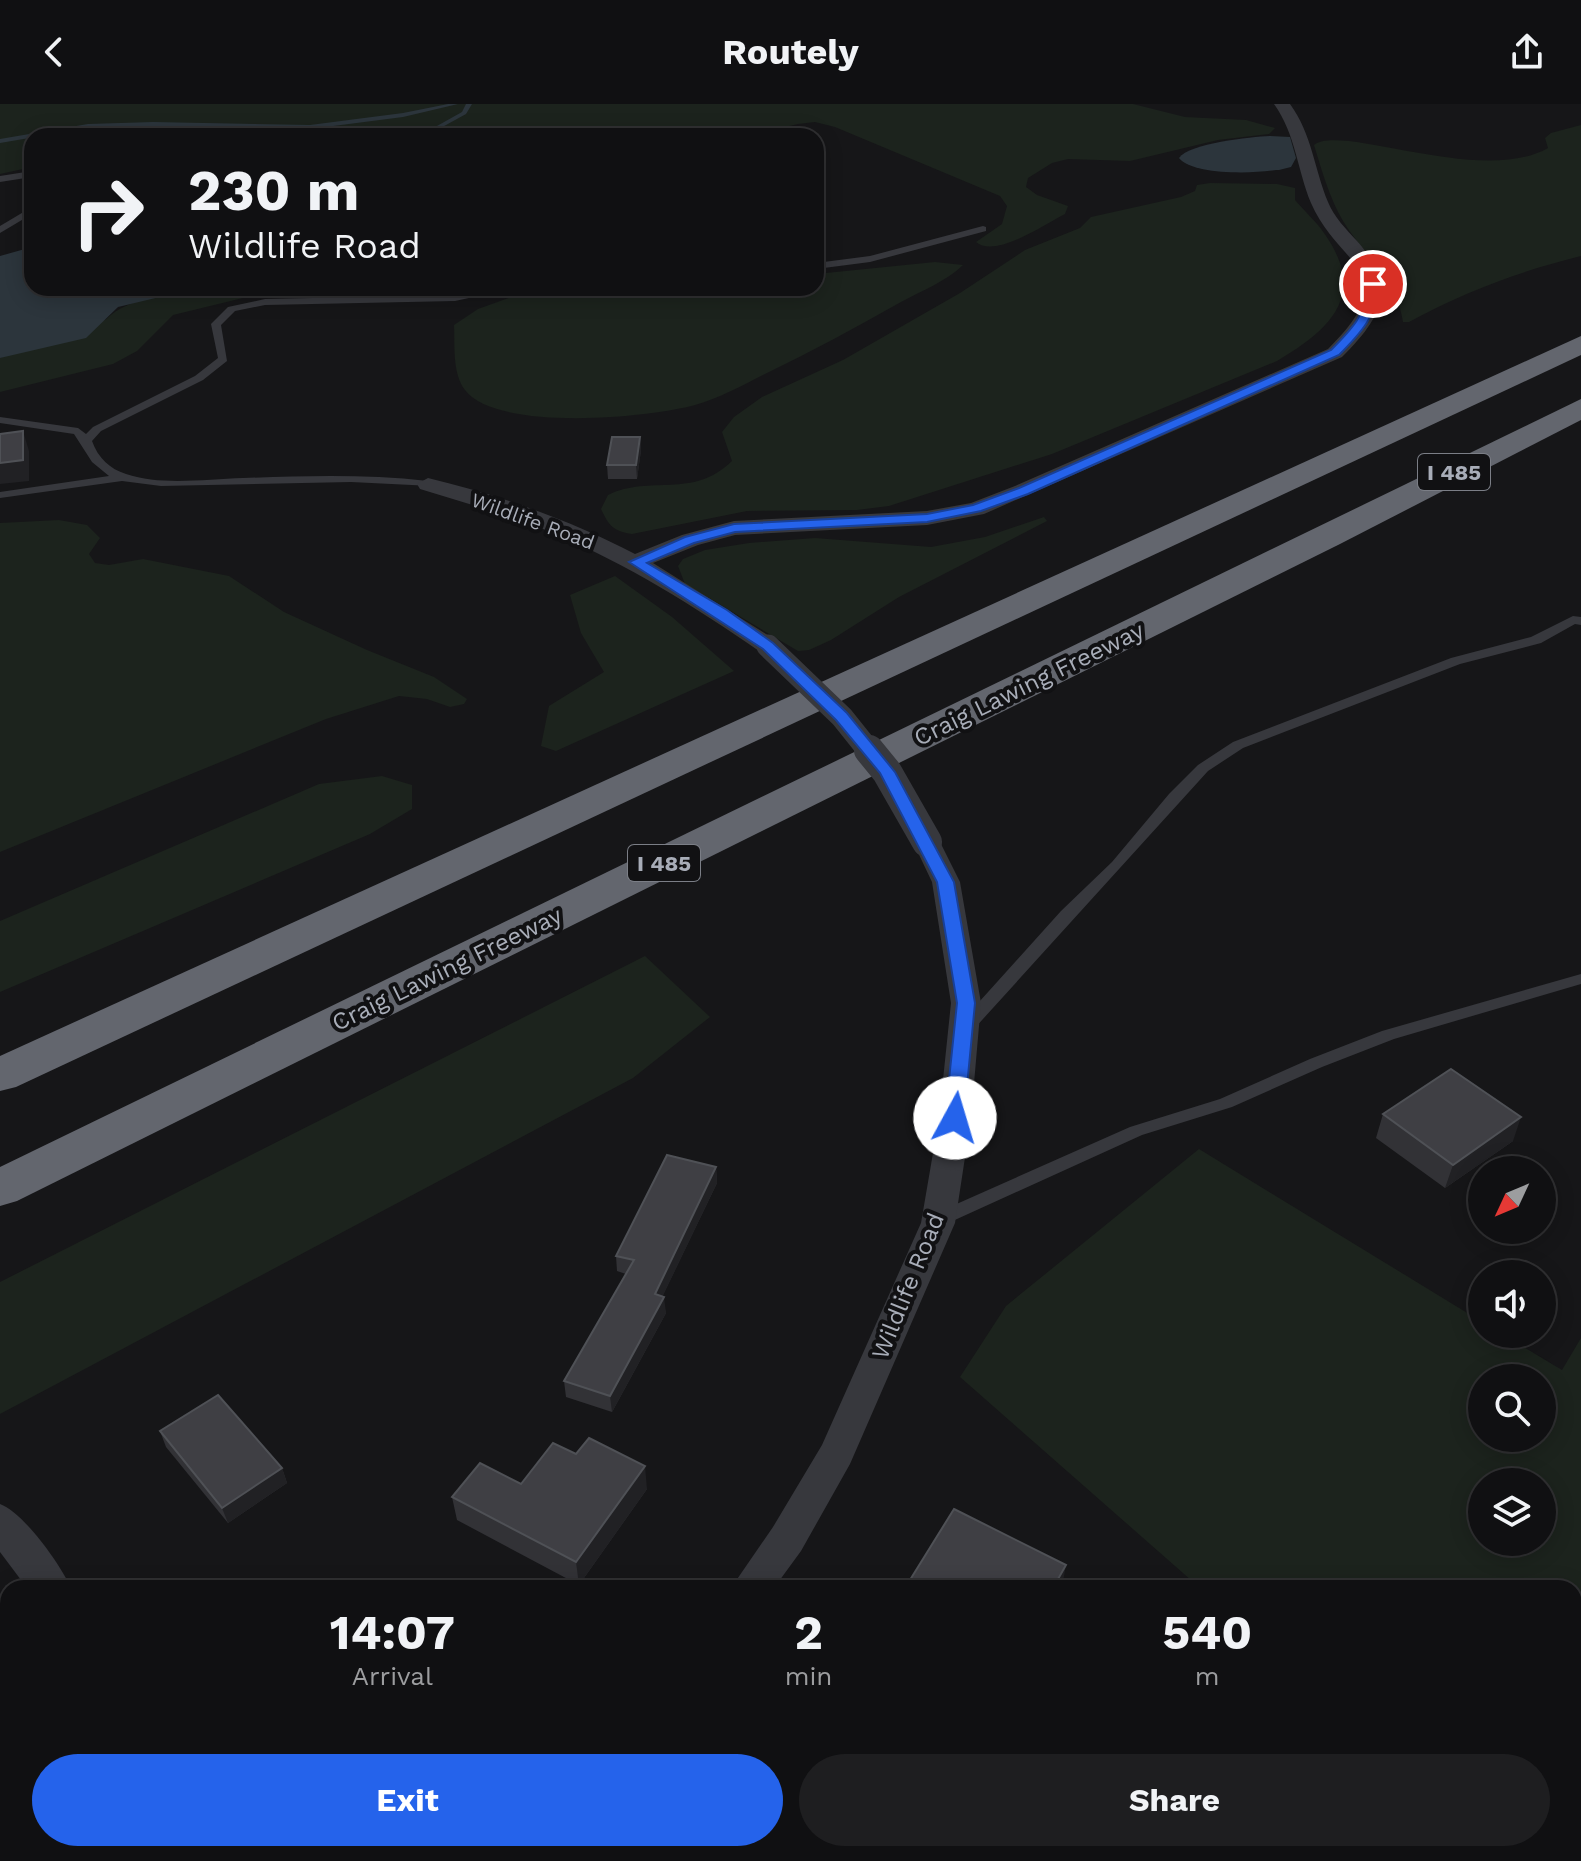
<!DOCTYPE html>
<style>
:root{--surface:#101012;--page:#1e1e20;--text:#f1f3f6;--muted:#9c9d9f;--line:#303032;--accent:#2563eb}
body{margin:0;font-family:"Work Sans",sans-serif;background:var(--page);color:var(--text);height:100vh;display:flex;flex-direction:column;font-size:30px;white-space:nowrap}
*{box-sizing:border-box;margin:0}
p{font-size:26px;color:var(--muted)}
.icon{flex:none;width:44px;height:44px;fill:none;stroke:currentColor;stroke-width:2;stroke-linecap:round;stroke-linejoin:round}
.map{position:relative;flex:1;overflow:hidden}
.side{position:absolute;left:0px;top:1476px;width:1582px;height:282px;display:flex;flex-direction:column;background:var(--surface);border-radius:24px 24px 0 0;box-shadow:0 4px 20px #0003,0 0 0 2px var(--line)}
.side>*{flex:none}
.top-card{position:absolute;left:24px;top:24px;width:800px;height:168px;border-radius:24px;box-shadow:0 4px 20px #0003,0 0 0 2px var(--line);background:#101012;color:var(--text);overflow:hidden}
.needle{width:52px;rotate:226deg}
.controls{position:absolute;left:1468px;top:1052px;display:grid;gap:16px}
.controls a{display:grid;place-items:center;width:88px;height:88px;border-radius:50%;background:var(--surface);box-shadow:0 4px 20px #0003,0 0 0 2px var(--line);font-size:40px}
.pin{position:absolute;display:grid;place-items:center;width:68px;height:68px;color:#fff;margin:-34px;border:4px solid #fff;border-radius:50%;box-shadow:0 2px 8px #0007}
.me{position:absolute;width:88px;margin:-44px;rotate:6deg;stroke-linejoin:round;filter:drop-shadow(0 0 6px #0008)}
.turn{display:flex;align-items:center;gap:28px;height:168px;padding:0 32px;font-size:36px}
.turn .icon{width:104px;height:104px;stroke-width:2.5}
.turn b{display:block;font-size:56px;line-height:68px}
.eta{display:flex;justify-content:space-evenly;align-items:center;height:136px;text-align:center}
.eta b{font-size:48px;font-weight:700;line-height:56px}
.primary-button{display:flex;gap:16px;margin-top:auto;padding:16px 32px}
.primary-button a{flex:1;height:92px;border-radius:48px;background:var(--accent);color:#fff;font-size:32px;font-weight:700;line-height:92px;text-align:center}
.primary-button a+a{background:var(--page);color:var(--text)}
header{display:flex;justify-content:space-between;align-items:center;height:104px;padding:0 32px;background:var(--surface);font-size:36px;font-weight:700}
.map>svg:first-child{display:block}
.green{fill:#1c231d;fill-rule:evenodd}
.water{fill:#2c353c}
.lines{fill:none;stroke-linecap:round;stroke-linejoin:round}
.stream{fill:#2c353c;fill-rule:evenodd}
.lane{fill:#37383d;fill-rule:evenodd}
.street{fill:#37383d;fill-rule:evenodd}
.highway{fill:#63666e;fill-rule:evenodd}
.street-bridge-far1{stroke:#37383d;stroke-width:23}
.street-bridge{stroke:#37383d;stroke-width:30}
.wall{fill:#323236}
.shaded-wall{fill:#212124}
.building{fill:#3f3f44;stroke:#4f5156;stroke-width:2}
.route{fill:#2563eb;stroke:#184099;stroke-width:2}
.labels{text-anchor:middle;stroke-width:8;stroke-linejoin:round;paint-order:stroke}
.far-street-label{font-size:20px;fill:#a8adb8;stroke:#111113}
.shield{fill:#111113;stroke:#7b7e86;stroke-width:2}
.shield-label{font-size:22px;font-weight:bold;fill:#a8adb8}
.street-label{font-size:24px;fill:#a8adb8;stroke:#111113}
</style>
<header><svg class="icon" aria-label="back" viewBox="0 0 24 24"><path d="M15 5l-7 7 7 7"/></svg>Routely<svg class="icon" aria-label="share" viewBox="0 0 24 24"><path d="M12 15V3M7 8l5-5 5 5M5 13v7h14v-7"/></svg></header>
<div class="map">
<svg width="1581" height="1757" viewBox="0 0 1581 1757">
<rect width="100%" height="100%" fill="#161618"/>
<g class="green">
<path d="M0,0H1133L1185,13L1246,16L1275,24L1269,30L1218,36L1130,57L1068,55L1052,59L1028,74L1026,83L1037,91L1068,102L1065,110C1045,120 995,155 976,138L1002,120L1007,102L1000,92L835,23L815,18L798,20L748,32H32V63L0,70Z"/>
<path d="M1581,21V152C1520,167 1464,188 1409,218H1403C1398,178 1363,150 1343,117C1329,93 1322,67 1314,41C1341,19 1482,82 1548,44L1545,34L1551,29Z"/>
<path d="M1210,79L1277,80L1295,84V96C1304,107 1316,117 1324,129C1368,191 1331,225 1277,257L1052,350L889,402L857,406L747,407L632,430C613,427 609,422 601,405L608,391C651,370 692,396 732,357L722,328L734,313L762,293L843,256L960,189L1025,146L1080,124L1091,113L1181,93L1195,87L1197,81Z"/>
<path d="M935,158L963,161C947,177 921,187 901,198C857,223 812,247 767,269C743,281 720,294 695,301C648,314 497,328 465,286C452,269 455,241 454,221L478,205L536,184H816V170Z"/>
<path d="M216,184H269L247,193L173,211L137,247L113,260L0,288V254L105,216C132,190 180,189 216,184Z"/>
<path d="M1044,413L1047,417L899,493L831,536L809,546L798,547L685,480L678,462L683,455L705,446L749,439L815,434L931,443L985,433Z"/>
<path d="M59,416L87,421L100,434L89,450L95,459L109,461L143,455L229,472L284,508L367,546L434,573L467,595L464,600L450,603L427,595L399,592L326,615L0,748V419Z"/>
<path d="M615,472L672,513L734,567L556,647L541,642L549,602L604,568L581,529L570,491Z"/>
<path d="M382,672L412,681V705L370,730L0,888V817L319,680Z"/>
<path d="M645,852L710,913L633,974L0,1310V1178Z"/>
<path d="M1199,1045L1482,1218V1230H1502L1562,1266L1581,1234V1757H1511L1503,1750H1574V1484H1200L960,1273L1006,1202ZM1482,1274H1542V1334H1482ZM1482,1378H1542V1438H1482Z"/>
</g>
<g class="water">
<path d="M1270,32L1290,33L1296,54L1291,63C1269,70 1194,73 1179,54C1189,39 1251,33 1270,32Z"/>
<path d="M32,143V184H216L168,191L118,203L86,234L0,254V152Z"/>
</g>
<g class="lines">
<g class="stream">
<path d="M448,0H458L403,13L310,25L153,22L88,24L0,39V35L88,20L153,18L310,21L403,9Z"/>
<path d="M466,0H472L466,10L426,32H419L462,8Z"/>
</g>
<g class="lane">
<path d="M32,67V73L0,78V72Z"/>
<path d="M32,103V110L0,129V122Z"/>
<path d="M983,122L986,123V127L870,158L816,165V159L870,152Z"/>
<path d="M493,184H514L455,197L265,201L235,207L221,221L227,257L203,276L101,327L92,337C98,354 110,365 126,370C161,382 206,375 243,374C305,372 366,370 428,377L434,380L432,382L351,378L161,382L122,377L0,394V388L109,372L92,358L74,330L0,319V313L78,324L86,330L93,323L195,272L218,254L211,220L228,203L265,195L455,191Z"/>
<path d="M1573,512L1581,513V521L1575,520L1541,539L1460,560L1243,644L1208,667L973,926H961L959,922L961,918L1061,807L1112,758L1169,690L1198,661L1233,638L1451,554L1531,533Z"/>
<path d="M1581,870V880L1394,935L1322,963L1232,1003L1142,1031L946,1120L940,1122L934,1120L931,1115L934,1110L1130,1023L1220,995L1310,955L1382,927Z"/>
</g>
<g class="street">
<path d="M1274,0H1290C1312,30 1314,64 1328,98C1334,113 1346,125 1357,137C1399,184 1381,214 1342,253L984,410L927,421L735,431L698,441L653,459L777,537L780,542L777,547H759C694,502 627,460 553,429C510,411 465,399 420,385L417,380L428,374C499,391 570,416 635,450L682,431L734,417L927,407L971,399L1015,382L1328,245C1407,167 1339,164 1311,99C1297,65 1296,31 1274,0Z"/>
<path d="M927,729L937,732L960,778L981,899L971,1014L955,1119L850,1360L801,1447L774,1484H731L773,1423L822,1341L921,1119L939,1014L951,899L932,778L913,738L917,732Z"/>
<path d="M0,1400C24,1409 60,1460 71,1484H27L0,1448Z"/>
<path d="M8,1706V1750H15L0,1756V1709Z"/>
<path d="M237,1750H285L287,1757H240Z"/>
<path d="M534,1750H581L578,1757H532Z"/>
</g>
<g class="highway">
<path d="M1581,232V251L16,983L0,987V952Z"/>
<path d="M1581,295V316L1340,440L17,1097L0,1102V1063Z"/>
</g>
<path class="street-bridge-far1" d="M768,542L842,613L870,648"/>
<path class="street-bridge" d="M869,646L887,668L927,738"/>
</g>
<g class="wall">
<path d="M640,333L641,346L637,375H608L607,361Z"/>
<path d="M1383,1010L1513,1037L1445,1084L1376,1034Z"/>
<path d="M716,1063L717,1079L662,1193L666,1209L612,1308L566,1293L564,1277L626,1170L617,1167L616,1152Z"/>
<path d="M160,1327L282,1364L287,1379L228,1419L166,1343Z"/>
<path d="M576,1350L647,1385L579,1481L457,1416L452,1393L521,1380Z"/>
</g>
<g class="shaded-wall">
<path d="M23,327L29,347V377L0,380V359Z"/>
<path d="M640,333L641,346L637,375L636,361Z"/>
<path d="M1521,1013L1513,1037L1445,1084L1453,1061Z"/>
<path d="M716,1063L717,1079L656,1206L655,1190Z"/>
<path d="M664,1193L666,1209L612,1308L610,1292Z"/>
<path d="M645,1362L647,1385L579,1481L576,1458Z"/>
<path d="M282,1364L287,1379L228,1419L222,1404Z"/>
<path d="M1066,1461L1062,1483L1053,1484Z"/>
</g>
<g class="building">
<path d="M23,327V356L0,359V330Z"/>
<path d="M612,333H640L636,361H607Z"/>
<path d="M1451,965L1521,1013L1453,1061L1383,1010Z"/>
<path d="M667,1051L716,1063L655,1190L664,1193L610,1292L564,1277L634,1156L616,1152Z"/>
<path d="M218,1291L282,1364L222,1404L160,1327Z"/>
<path d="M589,1334L645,1362L576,1458L452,1393L480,1359L521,1380L553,1339L576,1350Z"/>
<path d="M954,1405L1066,1461L1053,1484H1018L1016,1483L1015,1484H905Z"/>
</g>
<path class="route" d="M1373,177L1379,180C1378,211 1360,230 1339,251L1028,390L981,407L927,418L735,428L694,439L647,459L727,506L773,539L847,609L895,668L954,778L975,899L964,1014L962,1019H948L945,1014L957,899L937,778L880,669L836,616L763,545L629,458L685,433L734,420L927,410L973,401L1019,384L1331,246C1351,226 1367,210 1368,180Z"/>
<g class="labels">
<g class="far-street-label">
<text transform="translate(533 417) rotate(20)" y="7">Wildlife Road</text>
</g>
<g class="shield">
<rect x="1418" y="350" width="72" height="36" rx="6"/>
<rect x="628" y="741" width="72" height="36" rx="6"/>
</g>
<g class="shield-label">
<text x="1454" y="376">I 485</text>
<text x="664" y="767">I 485</text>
</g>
<g class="street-label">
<text transform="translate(1029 580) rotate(-26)" y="8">Craig Lawing Freeway</text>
<text transform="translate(447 865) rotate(-26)" y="8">Craig Lawing Freeway</text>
<text transform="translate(908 1182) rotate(-68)" y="8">Wildlife Road</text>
</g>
</g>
</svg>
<div class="controls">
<a><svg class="needle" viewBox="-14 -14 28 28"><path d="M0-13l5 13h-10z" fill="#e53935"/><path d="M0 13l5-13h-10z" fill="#9c9d9f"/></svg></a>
<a><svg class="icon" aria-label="sound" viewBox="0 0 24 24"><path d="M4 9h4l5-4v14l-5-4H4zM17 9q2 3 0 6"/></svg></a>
<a><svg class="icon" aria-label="search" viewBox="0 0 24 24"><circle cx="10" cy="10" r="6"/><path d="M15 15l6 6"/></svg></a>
<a><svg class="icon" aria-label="layers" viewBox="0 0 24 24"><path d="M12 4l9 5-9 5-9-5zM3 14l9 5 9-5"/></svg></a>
</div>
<div class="pin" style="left:1373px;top:180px;background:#d93025"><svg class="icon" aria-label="arrive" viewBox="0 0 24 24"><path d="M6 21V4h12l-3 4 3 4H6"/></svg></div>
<svg class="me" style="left:955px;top:1014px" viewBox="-20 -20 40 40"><circle r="19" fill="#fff"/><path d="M0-13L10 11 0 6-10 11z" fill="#2563eb"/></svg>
<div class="top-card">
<div class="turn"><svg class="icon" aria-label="right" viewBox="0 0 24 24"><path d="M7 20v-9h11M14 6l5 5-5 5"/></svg><div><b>230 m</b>Wildlife Road</div></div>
</div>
<section class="side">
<div class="eta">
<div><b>14:07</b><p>Arrival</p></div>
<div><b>2</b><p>min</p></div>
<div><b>540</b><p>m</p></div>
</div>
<div class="primary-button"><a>Exit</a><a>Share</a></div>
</section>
</div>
